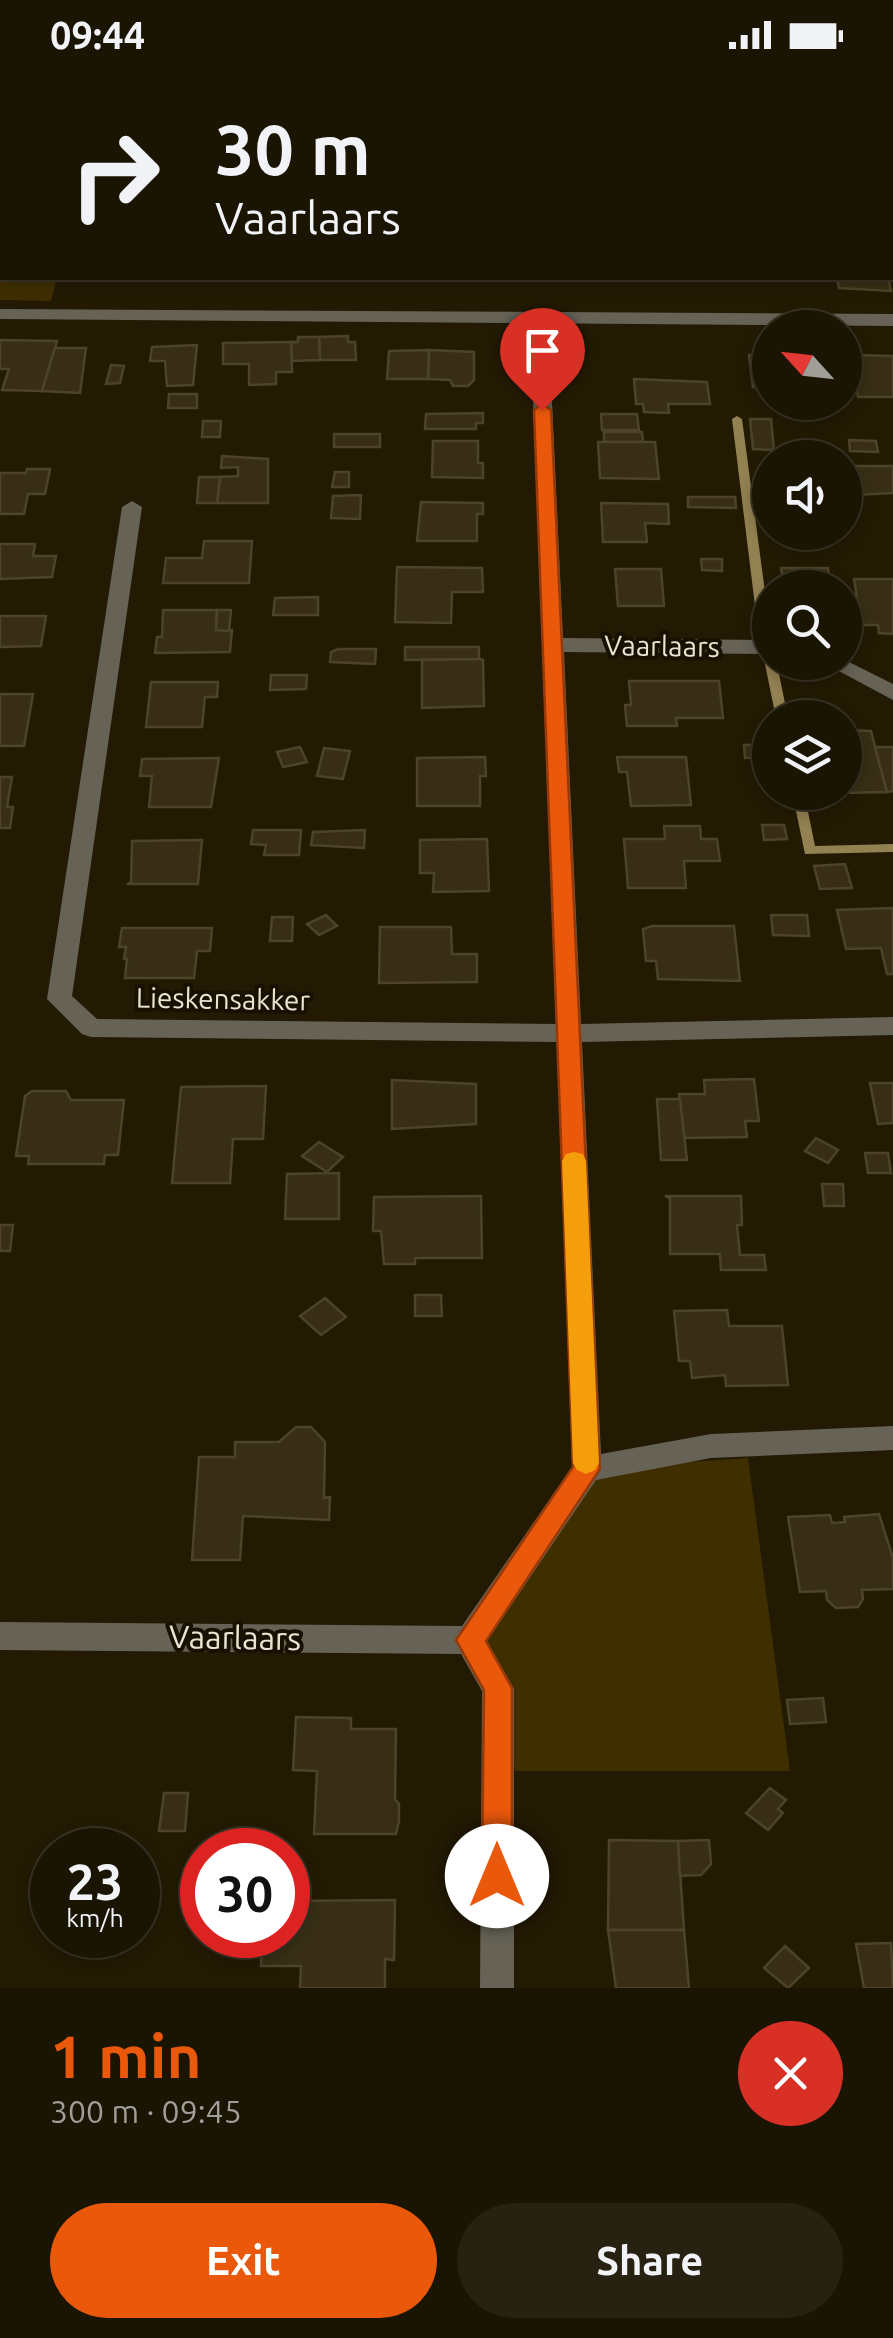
<!DOCTYPE html>
<meta charset="utf-8">
<style>
:root{--surface:#1a1402;--page:#272111;--text:#f1f3f6;--muted:#9f9e99;--line:#383324;--accent:#ea580c}
body{margin:0;font-family:Ubuntu,sans-serif;background:var(--page);color:var(--text);height:100vh;display:flex;flex-direction:column;font-size:38px;white-space:nowrap}
*{box-sizing:border-box;margin:0}
p{font-size:32px;color:var(--muted)}
.icon{flex:none;width:55px;height:55px;fill:none;stroke:currentColor;stroke-width:2;stroke-linecap:round;stroke-linejoin:round}
.map{position:relative;height:1918px;overflow:hidden}
.drawer{display:flex;flex-direction:column;background:var(--surface);flex:1}
.drawer>*{flex:none}
.banner{position:absolute;left:0px;top:0px;width:895px;height:210px;box-shadow:0 5px 15px #0003,0 0 0 2px var(--line);background:#1a1402;color:var(--text);overflow:hidden}
.needle{width:65px;rotate:297deg}
.tools{position:absolute;left:752px;top:240px;display:grid;gap:20px}
.tools a{display:grid;place-items:center;width:110px;height:110px;border-radius:50%;background:var(--surface);box-shadow:0 5px 15px #0003,0 0 0 2px var(--line);font-size:50px}
.speed{position:absolute;left:30px;top:1758px;display:flex;gap:20px;font-size:50px;font-weight:700;text-align:center}
.speed>*{display:grid;place-content:center;width:130px;height:130px;border-radius:50%;background:var(--surface);box-shadow:0 5px 15px #0003,0 0 0 2px var(--line);line-height:1}
.speed small{font-size:25px;font-weight:400}
.speed .limit{border:15px solid #d22;background:#fff;color:#111}
.pin{position:absolute;display:grid;place-items:center;width:85px;height:85px;color:#fff;margin:-102px -42px;border-radius:50% 50% 50% 0;rotate:-45deg;box-shadow:0 0 10px #0007}
.pin .icon{rotate:45deg}
.me{position:absolute;width:110px;margin:-55px;rotate:0deg;stroke-linejoin:round;filter:drop-shadow(0 0 8px #0008)}
.turn{display:flex;align-items:center;gap:35px;height:210px;padding:0 50px;font-size:45px}
.turn .icon{width:130px;height:130px;stroke-width:2.5}
.turn b{display:block;font-size:70px;line-height:85px}
.round{display:grid;place-items:center;flex:none;width:105px;height:105px;border-radius:52px;background:var(--page)}
.headline{display:flex;align-items:center;justify-content:space-between;height:170px;padding:0 50px}
h1{font-size:60px;font-weight:700;line-height:75px;color:var(--accent)}
.action{display:flex;gap:20px;margin-top:auto;padding:20px 50px}
.action a{flex:1;height:115px;border-radius:60px;background:var(--accent);color:#fff;font-size:40px;font-weight:700;line-height:115px;text-align:center}
.action a+a{background:var(--page);color:var(--text)}
.status{display:flex;justify-content:space-between;align-items:center;height:70px;padding:0 50px;background:var(--surface);direction:ltr}
.status svg{height:28px;fill:currentColor}
.map>svg:first-child{display:block}
.green{fill:#3e2e00}
.lines{fill:none;stroke-linecap:round;stroke-linejoin:round}
.stream{fill:#928151;fill-rule:evenodd}
.building{fill:#372e15;stroke:#4d432a;stroke-width:2.5}
.minor{fill:#666256;fill-rule:evenodd}
.tertiary{fill:#666256;fill-rule:evenodd}
.route{fill:#ea580c;stroke:#983908;stroke-width:2.5}
.slow{fill:#f59e0b}
.labels{text-anchor:middle;stroke-width:8;stroke-linejoin:round;paint-order:stroke}
.street-label{font-size:28px;fill:#e9e3d5;stroke:#191100}
.near-street-label{font-size:32px;fill:#e9e3d5;stroke:#191100}
</style>
<div class="status"><b>09:44</b><svg viewBox="0 0 49 12"><path d="M0 12V9h3v3zM5 12V6h3v6zM10 12V3h3v9zM15 12V0h3v12zM26 1h20v11H26zM47 4h2v5h-2z"/></svg></div>
<div class="map">
<svg width="893" height="1918" viewBox="0 0 893 1918">
<rect width="100%" height="100%" fill="#231a03"/>
<g class="green">
<path d="M0,0H244V2H2V208H57L51,231L0,230Z"/>
<rect x="279" y="0" width="452" height="2"/>
<path d="M748,1388L790,1701H515L498,1619L470,1570L587,1399Z"/>
</g>
<g class="lines">
<g class="stream">
<path d="M737,346L742,349L769,552L763,556L757,552L732,349Z"/>
<path d="M767,591L777,594L788,648H776L765,594Z"/>
<path d="M792,722H804L815,776L893,774V782L805,784Z"/>
</g>
</g>
<g class="building">
<path d="M837,208H888L891,221L839,218Z"/>
<path d="M348,266V272H355L356,290H320L319,267Z"/>
<path d="M298,267H319L320,290L292,291L291,272H298Z"/>
<path d="M0,270L57,271L42,321L2,320L9,299H0Z"/>
<path d="M291,272L292,302H276V314L249,315V294H223V273Z"/>
<path d="M197,275L193,315L167,316L165,291H150L152,277Z"/>
<path d="M55,278H86L80,323L42,321Z"/>
<path d="M429,280L474,282V310L468,316H453L450,310L428,309Z"/>
<path d="M429,280L428,309H387L389,281Z"/>
<path d="M749,285H770V317H753Z"/>
<path d="M855,285L893,286V327H858L851,287Z"/>
<path d="M111,295L124,296L120,313L106,314Z"/>
<path d="M634,309L707,312L710,334H668L669,343L644,342L643,334H636Z"/>
<path d="M169,324H197V338H168Z"/>
<path d="M483,343V353H476V359H425L426,344Z"/>
<path d="M601,344H637L639,360H602Z"/>
<path d="M750,349H771L774,380L753,379Z"/>
<path d="M203,351H221L220,367H202Z"/>
<path d="M604,362H642L643,372H604Z"/>
<rect x="334" y="364" width="46" height="13"/>
<path d="M849,370L876,371L878,382L850,381Z"/>
<path d="M433,371H478V393H483V408L432,407Z"/>
<path d="M598,372H655L659,409L600,408Z"/>
<path d="M222,386L268,389V433H217L220,407L238,406V397L221,398Z"/>
<path d="M850,396H893V423L855,425Z"/>
<path d="M27,399H50L45,424H28L24,444H0V403H26Z"/>
<path d="M335,402H349V417H332Z"/>
<path d="M199,407H220L217,433H197Z"/>
<path d="M361,425L360,449L331,448L333,426Z"/>
<path d="M688,427H735L736,438L688,437Z"/>
<path d="M421,432L483,433V444H477V471H417Z"/>
<path d="M601,433L668,434L669,454L645,453L647,472H603Z"/>
<path d="M204,471H252L249,513H163L166,488H202Z"/>
<path d="M0,474H35L33,486H56L52,507L0,509Z"/>
<path d="M701,489H722V501L702,500Z"/>
<path d="M397,497L482,498L483,522H452L451,553L395,552Z"/>
<path d="M781,498H828L830,511H783Z"/>
<path d="M615,499H661L664,536H618Z"/>
<path d="M854,509H893V564L879,563L878,555H861Z"/>
<path d="M318,527V545H273L275,528Z"/>
<path d="M163,540H217L216,560H232L230,582L155,583L157,567H162Z"/>
<path d="M217,540H231L229,561L216,560Z"/>
<path d="M0,546H46L41,576L0,577Z"/>
<path d="M405,577H479V589L405,590Z"/>
<path d="M338,579H376L375,594L330,592L331,582Z"/>
<path d="M479,589L483,590L484,636L422,638V590Z"/>
<path d="M271,605H307L306,619L270,620Z"/>
<path d="M629,611H719L723,648H676L677,656H627L625,635H631Z"/>
<path d="M151,612H218L217,627H205L202,657H146Z"/>
<path d="M0,624H33L24,676H0Z"/>
<path d="M845,660L871,661L887,722L838,723L845,722Z"/>
<path d="M744,675H770V687L745,688Z"/>
<path d="M300,677L307,692L283,697L277,682Z"/>
<path d="M875,677H893V721L887,722Z"/>
<path d="M324,678L350,681L343,709L317,706Z"/>
<path d="M485,687L486,706H480V736H417V688Z"/>
<path d="M617,687H686L691,735L631,736L627,702H619Z"/>
<path d="M219,688L211,737H149L152,706H140L142,689Z"/>
<path d="M0,707H12L7,737H13L10,758H0Z"/>
<path d="M762,755H784L787,769L764,770Z"/>
<path d="M664,756H700L701,769H717L720,791H684L686,818H628L624,769H665Z"/>
<path d="M253,760H301L299,785H264L266,775L251,774Z"/>
<path d="M365,760L364,778L311,775L313,762Z"/>
<path d="M487,769L489,821L433,822L434,803H420V770Z"/>
<path d="M202,770L198,814H127L131,812L132,771Z"/>
<path d="M845,794L852,818L820,819L814,796Z"/>
<path d="M893,838V904H887L881,878L846,879L837,840Z"/>
<path d="M326,845L337,856L319,865L307,854Z"/>
<path d="M771,845H807L809,866L773,865Z"/>
<path d="M272,847H293L292,871H270Z"/>
<path d="M652,856H734L740,911L658,909L656,891H646L643,859Z"/>
<path d="M380,857H451L452,884H477V912L379,913Z"/>
<path d="M122,858H212L210,881H197L194,908H125L127,889H124L126,877H119Z"/>
<path d="M754,1009L759,1051H745L747,1067L683,1068L679,1024H705L704,1010Z"/>
<path d="M392,1010L476,1014V1054L392,1059Z"/>
<path d="M870,1013H893V1053L878,1054Z"/>
<path d="M266,1016L263,1069H233L230,1113H172L181,1017Z"/>
<path d="M32,1021H66L71,1030H124L118,1085H105L104,1094H28L29,1086H16L25,1026Z"/>
<path d="M657,1029H680L687,1090H661Z"/>
<path d="M816,1068L838,1080L828,1093L805,1081Z"/>
<path d="M319,1072L343,1087L327,1102L302,1086Z"/>
<path d="M865,1083H888L891,1103H868Z"/>
<path d="M339,1103V1149H285L287,1104Z"/>
<path d="M822,1114H843L844,1136H824Z"/>
<path d="M481,1126L482,1188H415V1194H384L381,1161H373L374,1127Z"/>
<path d="M665,1126H741L742,1155H737L740,1185H764L766,1200H721L720,1184H670V1128Z"/>
<path d="M0,1155H13L10,1181H0Z"/>
<path d="M415,1225H441L442,1246H415Z"/>
<path d="M325,1228L346,1247L321,1265L300,1246Z"/>
<path d="M727,1240L729,1256H782L788,1315L726,1316L725,1305L692,1308L690,1291H679L674,1241Z"/>
<path d="M296,1357H311L325,1372L324,1428L330,1427L329,1450L243,1446L240,1490H192L199,1387H235V1372H279Z"/>
<path d="M879,1444L893,1488V1519L862,1520L863,1529L858,1537L836,1538L827,1530L826,1521L800,1522L788,1447L830,1445L832,1453L845,1452L844,1447Z"/>
<path d="M823,1628L826,1652L790,1654L787,1630Z"/>
<path d="M296,1647L351,1648V1659H396L395,1729L399,1734V1751L396,1764H314L317,1701L293,1700Z"/>
<path d="M770,1718L786,1730L778,1739L783,1743L768,1760L746,1743Z"/>
<path d="M164,1723H188L185,1761H159Z"/>
<path d="M69,1764H125L123,1780H68Z"/>
<path d="M609,1770L678,1771L684,1860H608Z"/>
<path d="M709,1770L711,1794L701,1805L680,1806L678,1771Z"/>
<path d="M395,1830L394,1890L385,1889V1918H300L301,1896H261L262,1865H288V1831Z"/>
<path d="M608,1860H684L689,1918H616Z"/>
<path d="M891,1873L893,1918H864L856,1874Z"/>
<path d="M785,1876L809,1898L788,1918L764,1898Z"/>
</g>
<g class="lines">
<g class="minor">
<path d="M539,241L548,247L563,568L770,570V584L564,582L581,954L893,947V965L582,972L601,1384L711,1364L893,1356V1380L711,1388L596,1410L487,1571L514,1619V1918H480L482,1621L461,1584L0,1580V1552L462,1556L572,1397L557,972L91,967L82,964L47,929L122,437L132,431L142,437L72,926L97,949L556,954L530,247Z"/>
<path d="M845,590L893,614V630L822,592Z"/>
</g>
<path class="tertiary" d="M0,239L893,244V256L0,249Z"/>
</g>
<path class="route" d="M542,334L551,340L600,1399L486,1571L512,1618V1806L508,1816L497,1820L487,1816L482,1806L484,1620L456,1570L573,1397L534,340Z"/>
<path class="slow" d="M574,1082L583,1084L586,1091L599,1393L595,1400L586,1404L577,1400L573,1393L562,1091L566,1084Z"/>
<g class="labels">
<g class="street-label">
<text transform="translate(662 576) rotate(1)" y="10">Vaarlaars</text>
<text transform="translate(223 929) rotate(1)" y="10">Lieskensakker</text>
</g>
<g class="near-street-label">
<text transform="translate(235 1568) rotate(1)" y="11">Vaarlaars</text>
</g>
</g>
</svg>
<div class="tools">
<a><svg class="needle" viewBox="-14 -14 28 28"><path d="M0-13l5 13h-10z" fill="#e53935"/><path d="M0 13l5-13h-10z" fill="#9f9e99"/></svg></a>
<a><svg class="icon" aria-label="sound" viewBox="0 0 24 24"><path d="M4 9h4l5-4v14l-5-4H4zM17 9q2 3 0 6"/></svg></a>
<a><svg class="icon" aria-label="search" viewBox="0 0 24 24"><circle cx="10" cy="10" r="6"/><path d="M15 15l6 6"/></svg></a>
<a><svg class="icon" aria-label="layers" viewBox="0 0 24 24"><path d="M12 4l9 5-9 5-9-5zM3 14l9 5 9-5"/></svg></a>
</div>
<div class="speed"><div>23<small>km/h</small></div><div class="limit">30</div></div>
<div class="pin" style="left:542px;top:340px;background:#d93025"><svg class="icon" aria-label="arrive" viewBox="0 0 24 24"><path d="M6 21V4h12l-3 4 3 4H6"/></svg></div>
<svg class="me" style="left:497px;top:1806px" viewBox="-20 -20 40 40"><circle r="19" fill="#fff"/><path d="M0-13L10 11 0 6-10 11z" fill="#ea580c"/></svg>
<div class="banner">
<div class="turn"><svg class="icon" aria-label="right" viewBox="0 0 24 24"><path d="M7 20v-9h11M14 6l5 5-5 5"/></svg><div><b>30 m</b>Vaarlaars</div></div>
</div>
</div>
<section class="drawer">
<div class="headline"><div><h1>1 min</h1><p>300 m · 09:45</p></div><a class="round" style="background:#d93025;color:#fff"><svg class="icon" aria-label="close" viewBox="0 0 24 24"><path d="M6 6l12 12M18 6L6 18"/></svg></a></div>
<div class="action"><a>Exit</a><a>Share</a></div>
</section>
